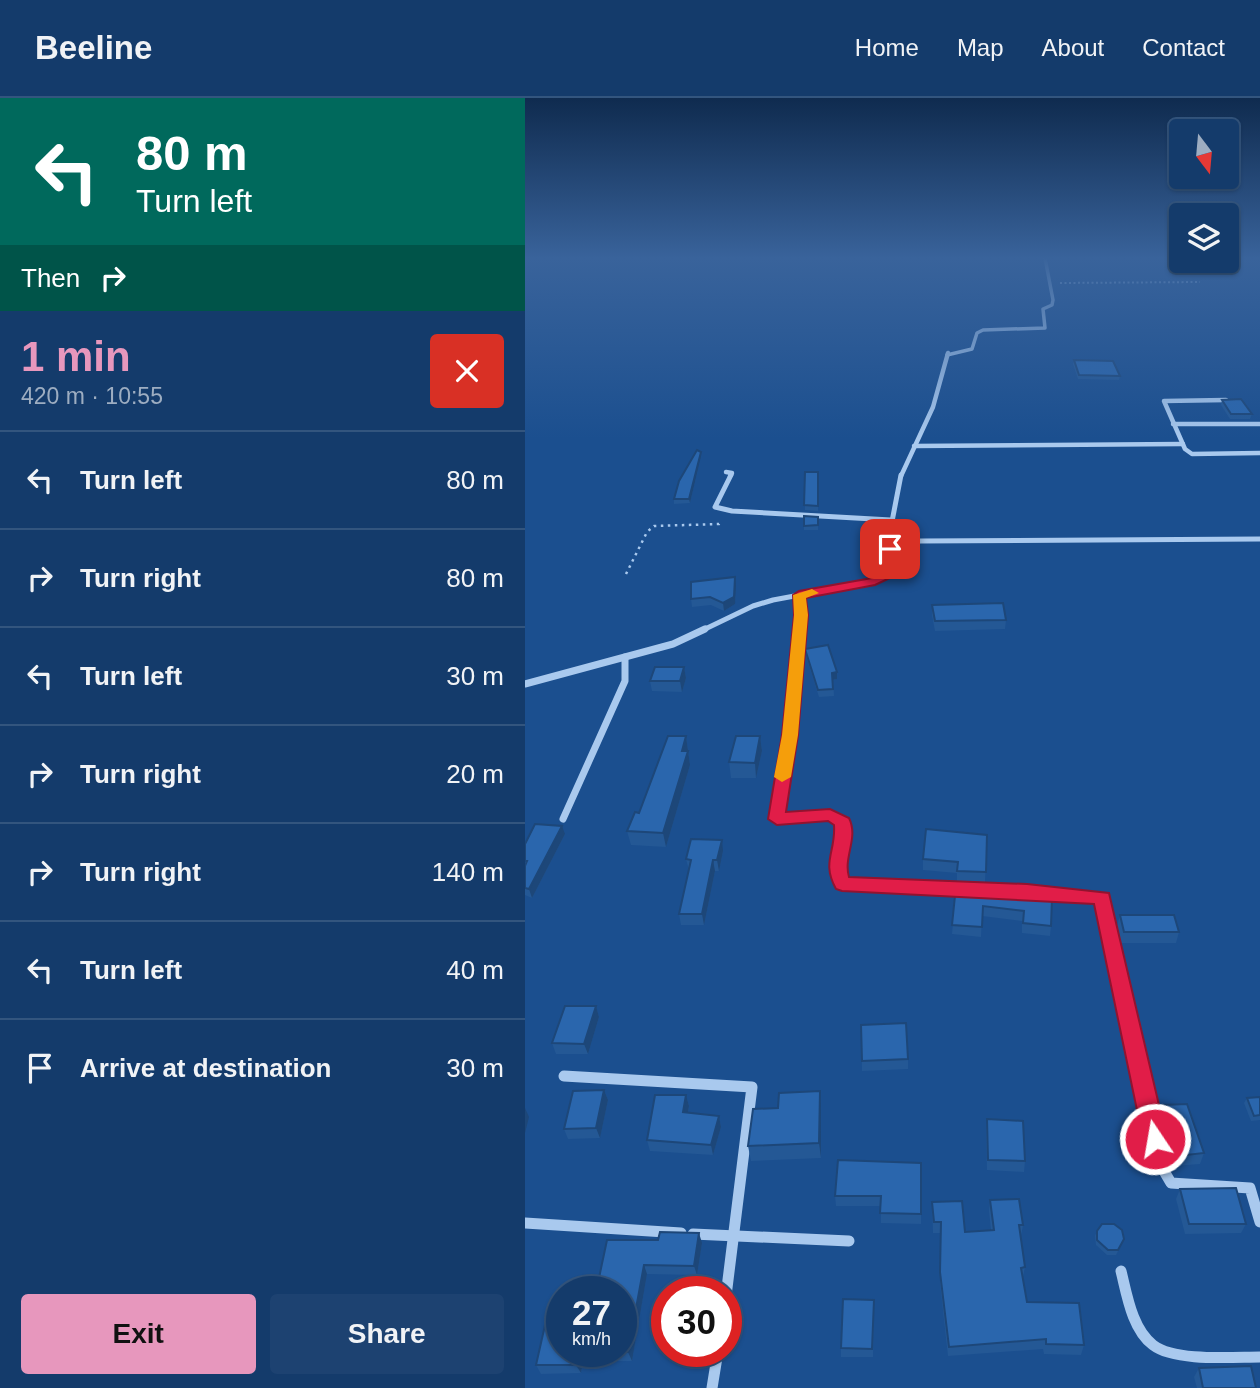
<!DOCTYPE html>
<meta charset="utf-8">
<style>
:root{--surface:#143b6b;--page:#1d4271;--text:#f1f3f6;--muted:#9dadc1;--line:#33557e;--accent:#e797bd}
body{margin:0;font-family:Arial,sans-serif;background:var(--page);color:var(--text);height:100vh;display:flex;flex-direction:column;font-size:26px;white-space:nowrap}
*{box-sizing:border-box;margin:0}
p{font-size:23px;color:var(--muted)}
.icon{flex:none;width:38px;height:38px;fill:none;stroke:currentColor;stroke-width:2;stroke-linecap:round;stroke-linejoin:round}
.map{position:relative;flex:1;overflow:hidden}
.sheet{display:flex;flex-direction:column;background:var(--surface);width:525px}
.sheet>*{flex:none}
.guide{background:#00695c;color:#fff;overflow:hidden}
.needle{width:46px;rotate:164deg}
.tools{position:absolute;left:644px;top:21px;display:grid;gap:14px}
.tools a{display:grid;place-items:center;width:70px;height:70px;border-radius:7px;background:var(--surface);box-shadow:0 2px 5px #0004,0 0 0 2px var(--line);font-size:35px}
.speed{position:absolute;left:21px;top:1178px;display:flex;gap:14px;font-size:35px;font-weight:700;text-align:center}
.speed>*{display:grid;place-content:center;width:91px;height:91px;border-radius:50%;background:var(--surface);box-shadow:0 2px 5px #0004,0 0 0 2px var(--line);line-height:1}
.speed small{font-size:18px;font-weight:400}
.speed .limit{border:10px solid #d22;background:#fff;color:#111}
.pin{position:absolute;display:grid;place-items:center;width:60px;height:60px;color:#fff;margin:-30px;border-radius:14px;box-shadow:0 4px 10px #0006}
.me{position:absolute;width:77px;margin:-38px;rotate:348deg;stroke-linejoin:round;filter:drop-shadow(0 0 5px #0008)}
.turn{display:flex;align-items:center;gap:24px;height:147px;padding:0 21px;font-size:32px}
.turn .icon{width:91px;height:91px;stroke-width:2.5}
.turn b{display:block;font-size:49px;line-height:60px}
.then{display:flex;align-items:center;height:66px;padding:0 21px;background:#0003;gap:14px;font-size:26px}
.round{display:grid;place-items:center;flex:none;width:74px;height:74px;border-radius:7px;background:var(--page)}
.head{display:flex;align-items:center;justify-content:space-between;height:119px;padding:0 21px}
h1{font-size:42px;font-weight:700;line-height:52px;color:var(--accent)}
.primary-button{display:flex;gap:14px;margin-top:auto;padding:14px 21px}
.primary-button a{flex:1;height:80px;border-radius:7px;background:var(--accent);color:#111;font-size:28px;font-weight:700;line-height:80px;text-align:center}
.primary-button a+a{background:var(--page);color:var(--text)}
ul{padding:0;list-style:none}
li{display:flex;align-items:center;gap:21px;height:98px;padding:0 21px;border-top:2px solid var(--line)}
li div{flex:1}
li b{display:block;font-size:26px}
li em{font-style:normal}
header{display:flex;align-items:center;gap:42px;box-sizing:border-box;height:98px;padding:0 35px;background:var(--surface);border-bottom:2px solid var(--line)}
header strong{font-size:33px}
nav{display:flex;gap:38px;margin-inline-start:auto;font-size:24px}
main{display:flex;flex:1;min-height:0}
.map>svg:first-child{display:block}
.lines{fill:none;stroke-linecap:round;stroke-linejoin:round}
.path-far1{stroke:#a9c9ee;stroke-width:2;stroke-dasharray:2 2.5;stroke-linecap:butt}
.path{stroke:#a9c9ee;stroke-width:2.5;stroke-dasharray:2.5 4.5;stroke-linecap:butt}
.minor-far5{stroke:#a9c9ee;stroke-width:3.5}
.minor-far4{stroke:#a9c9ee;stroke-width:4.5}
.minor-far3{stroke:#a9c9ee;stroke-width:5}
.minor-far2{stroke:#a9c9ee;stroke-width:7}
.minor-far1{stroke:#a9c9ee;stroke-width:9}
.minor{stroke:#a9c9ee;stroke-width:11}
.wall{fill:#245895}
.shaded-wall{fill:#1d4779}
.building{fill:#2a66ad;stroke:#1d4779;stroke-width:2}
.route{fill:#e11d48;stroke:#92132f;stroke-width:2}
.slow{fill:#f59e0b}
</style>
<header>
<strong>Beeline</strong>
<nav><a>Home</a><a>Map</a><a>About</a><a>Contact</a></nav>
</header>
<main>
<section class="sheet">
<div class="guide">
<div class="turn"><svg class="icon" aria-label="left" viewBox="0 0 24 24"><path d="M17 20v-9H6M10 6l-5 5 5 5"/></svg><div><b>80 m</b>Turn left</div></div>
<div class="then">Then<svg class="icon" aria-label="right" viewBox="0 0 24 24"><path d="M7 20v-9h11M14 6l5 5-5 5"/></svg></div>
</div>
<div class="head"><div><h1>1 min</h1><p>420 m · 10:55</p></div><a class="round" style="background:#d93025;color:#fff"><svg class="icon" aria-label="close" viewBox="0 0 24 24"><path d="M6 6l12 12M18 6L6 18"/></svg></a></div>
<ul>
<li><svg class="icon" aria-label="left" viewBox="0 0 24 24"><path d="M17 20v-9H6M10 6l-5 5 5 5"/></svg><div><b>Turn left</b></div><em>80 m</em></li>
<li><svg class="icon" aria-label="right" viewBox="0 0 24 24"><path d="M7 20v-9h11M14 6l5 5-5 5"/></svg><div><b>Turn right</b></div><em>80 m</em></li>
<li><svg class="icon" aria-label="left" viewBox="0 0 24 24"><path d="M17 20v-9H6M10 6l-5 5 5 5"/></svg><div><b>Turn left</b></div><em>30 m</em></li>
<li><svg class="icon" aria-label="right" viewBox="0 0 24 24"><path d="M7 20v-9h11M14 6l5 5-5 5"/></svg><div><b>Turn right</b></div><em>20 m</em></li>
<li><svg class="icon" aria-label="right" viewBox="0 0 24 24"><path d="M7 20v-9h11M14 6l5 5-5 5"/></svg><div><b>Turn right</b></div><em>140 m</em></li>
<li><svg class="icon" aria-label="left" viewBox="0 0 24 24"><path d="M17 20v-9H6M10 6l-5 5 5 5"/></svg><div><b>Turn left</b></div><em>40 m</em></li>
<li><svg class="icon" aria-label="arrive" viewBox="0 0 24 24"><path d="M6 21V4h12l-3 4 3 4H6"/></svg><div><b>Arrive at destination</b></div><em>30 m</em></li>
</ul>
<div class="primary-button"><a>Exit</a><a>Share</a></div>
</section>
<div class="map">
<svg width="735" height="1290" viewBox="0 0 735 1290">
<rect width="100%" height="100%" fill="#1b4f8f"/>
<g class="lines">
<path class="path-far1" d="M535,185L675,184"/>
<path class="path" d="M101,476L122,434L129,428L194,426L196,423"/>
<path class="minor-far5" d="M422,257L447,251L452,235L458,232L520,230L518,211L527,207L528,202L520,160"/>
<g class="minor-far4">
<path d="M701,302L639,303L660,351L667,356L735,355"/>
<path d="M648,326H735"/>
<path d="M389,348L658,346"/>
<path d="M201,374L207,375L205,378"/>
<path d="M376,378L408,309L423,255"/>
</g>
<g class="minor-far3">
<path d="M206,377L190,409L207,413L366,422"/>
<path d="M376,377L364,439L380,443"/>
<path d="M274,497L275,533"/>
<path d="M176,533L228,508L248,502L350,483L363,476L365,451L395,443L735,441"/>
</g>
<g class="minor-far2">
<path d="M275,531L265,637L252,721L305,717L318,724V728"/>
<path d="M0,586L148,546L180,531"/>
<path d="M38,721L100,583V559"/>
</g>
<g class="minor-far1">
<path d="M318,726L319,739L312,768L317,786L439,791"/>
<path d="M482,792L577,800L616,976"/>
</g>
<g class="minor">
<path d="M615,974L636,1068L646,1085L725,1090L735,1124"/>
<path d="M39,978L227,989L201,1198"/>
<path d="M0,1125L156,1135"/>
<path d="M168,1136L324,1143"/>
<path d="M596,1173C602,1197 607,1231 628,1247C650,1264 708,1259 735,1259"/>
<path d="M187,1290L193,1253"/>
</g>
</g>
<g class="wall">
<path d="M549,262L595,278L594,282L553,281L548,266Z"/>
<path d="M697,302L727,316L725,321H705L696,307Z"/>
<path d="M176,358L165,405L149,406V401Z"/>
<path d="M280,374H293V413L280,412Z"/>
<path d="M279,418L293,419V432H279Z"/>
<path d="M210,479L211,487L210,506L199,513L186,507L167,509L166,501Z"/>
<path d="M407,507L481,522L480,531L410,533L407,517Z"/>
<path d="M280,551L312,581L308,582L309,598L294,599L281,558Z"/>
<path d="M159,569L161,580L157,594L127,593L125,583Z"/>
<path d="M161,638L165,667L141,749L106,747L102,733Z"/>
<path d="M235,638L237,653L231,680H206L204,664Z"/>
<path d="M40,736L7,800L0,797V746Z"/>
<path d="M462,737L460,784L432,783V775L398,772V761Z"/>
<path d="M198,753L194,773H190L179,827H156L154,816L164,772L161,761Z"/>
<path d="M431,788L490,796L526,828L525,838L497,835V823L457,818L456,839L427,836Z"/>
<path d="M595,817L654,834L651,845H596L592,828Z"/>
<path d="M71,908L74,919L63,956H31L27,945Z"/>
<path d="M336,927L383,961V971L337,973Z"/>
<path d="M79,992L83,1002L75,1040L43,1041L39,1031Z"/>
<path d="M295,993L296,1008V1060L226,1063L223,1048L253,1010Z"/>
<path d="M161,997L164,1008L163,1015L194,1018L196,1029L188,1057L125,1053L122,1042Z"/>
<path d="M735,999V1022L726,1023L719,1005L722,1000Z"/>
<path d="M637,1007L679,1055L675,1066L649,1068L634,1018Z"/>
<path d="M462,1021L500,1063L499,1074L462,1072L461,1032Z"/>
<path d="M396,1065V1126L356,1125V1108H311L310,1098Z"/>
<path d="M655,1091L721,1126L716,1135L660,1136L651,1101Z"/>
<path d="M465,1102L498,1127L496,1138H495L500,1169L498,1179L502,1204L559,1247L556,1257L519,1256L518,1251L423,1258L415,1185L416,1135H408L407,1104L440,1134L466,1132L464,1113Z"/>
<path d="M572,1133L599,1141L591,1157H582L571,1147L570,1138Z"/>
<path d="M82,1142L177,1145L172,1177L122,1176L107,1263H58L56,1275L16,1276L11,1267L25,1205L96,1253Z"/>
<path d="M349,1202L348,1259H316V1250Z"/>
<path d="M674,1270L731,1290H672L669,1279Z"/>
</g>
<g class="shaded-wall">
<path d="M176,354V358L165,405L164,401Z"/>
<path d="M210,479L211,487L210,506L199,513L198,505Z"/>
<path d="M159,569L161,580L157,594L155,583Z"/>
<path d="M312,574V581L307,582V575Z"/>
<path d="M161,638L165,667L141,749L138,735L157,653Z"/>
<path d="M235,638L237,653L231,680L230,665Z"/>
<path d="M37,728L40,736L7,800L4,791Z"/>
<path d="M197,742L198,753L194,773L192,762Z"/>
<path d="M188,762L190,773L179,827L177,816Z"/>
<path d="M71,908L74,919L63,956L59,946Z"/>
<path d="M79,992L83,1002L75,1040L71,1030Z"/>
<path d="M295,993L296,1008V1060L294,1045Z"/>
<path d="M161,997L164,1008L161,1025L158,1014Z"/>
<path d="M0,1010L4,1019L0,1035Z"/>
<path d="M194,1018L196,1029L188,1057L186,1047Z"/>
<path d="M174,1135L177,1145L172,1177L169,1168Z"/>
<path d="M119,1167L122,1176L107,1263L103,1254Z"/>
<path d="M53,1255L58,1263L56,1275L51,1267Z"/>
</g>
<g class="building">
<path d="M549,262L588,263L595,278L554,277Z"/>
<path d="M716,301L727,316H706L697,302Z"/>
<path d="M172,352L176,354L164,401H149L154,383Z"/>
<path d="M280,374H293V408L279,407Z"/>
<path d="M279,418L293,419V427L279,428Z"/>
<path d="M210,479L209,499L198,505L185,499L166,501V484Z"/>
<path d="M478,505L481,522L410,523L407,507Z"/>
<path d="M303,547L312,574L307,575L308,591L293,592L280,551Z"/>
<path d="M130,569H159L155,583H125Z"/>
<path d="M143,638H161L157,653H163L138,735L102,733L110,714L114,715Z"/>
<path d="M211,638H235L230,665L204,664Z"/>
<path d="M10,726L37,728L4,791L0,790V768L2,763H0V746Z"/>
<path d="M401,731L462,737L461,774L432,773L433,764L398,761Z"/>
<path d="M166,741L197,742L192,762H188L177,816H154L166,762L161,761Z"/>
<path d="M431,788L490,792V796L527,800L526,828L498,825L499,813L458,808L457,829L427,827Z"/>
<path d="M595,817H649L654,834H599Z"/>
<path d="M40,908H71L59,946L27,945Z"/>
<path d="M381,925L383,961L337,963L336,927Z"/>
<path d="M79,992L71,1030L39,1031L48,993Z"/>
<path d="M295,993L294,1045L223,1048L228,1011L253,1010L254,995Z"/>
<path d="M130,997H161L158,1014L194,1018L186,1047L122,1042Z"/>
<path d="M735,999V1017L729,1018L722,1000Z"/>
<path d="M662,1006L679,1055L653,1058L637,1007Z"/>
<path d="M462,1021L498,1023L500,1063L463,1062Z"/>
<path d="M313,1062L396,1065V1116L355,1115L356,1098H310Z"/>
<path d="M711,1090L721,1126H664L655,1091Z"/>
<path d="M494,1101L498,1127H494L500,1169L496,1170L502,1204L554,1205L559,1247L521,1246V1241L424,1249L415,1174L416,1124H409L407,1104L437,1103L440,1134L469,1132L465,1102Z"/>
<path d="M577,1126H589L597,1132L599,1141L593,1152H583L572,1142V1133Z"/>
<path d="M135,1134L174,1135L169,1168L119,1167L103,1254L53,1255L51,1267H11L25,1205L37,1204V1253H96V1194H71L82,1142H133Z"/>
<path d="M318,1201L349,1202L347,1251L316,1250Z"/>
<path d="M726,1268L731,1290H678L674,1270Z"/>
</g>
<linearGradient id="sky" x2="0" y2="1"><stop stop-color="#0f2b4f"/><stop offset="0.47" stop-color="#39639b"/><stop offset="1" stop-color="#39639b" stop-opacity="0"/></linearGradient>
<rect width="735" height="341" fill="url(#sky)"/>
<path class="route" d="M365,447L371,451L367,479L350,487L281,500L283,517L273,637L261,714L305,711L324,720C334,740 318,759 324,779L502,786L584,795L642,1041L638,1049L630,1052L622,1049L618,1041L569,806L317,793L311,791C296,764 311,754 309,727L303,723L252,727L243,721L257,637L269,517L268,497L274,493L347,480L357,474L359,451Z"/>
<path class="slow" d="M287,491L294,495L281,500L283,517L273,637L266,679L257,684L249,679L257,637L269,517L268,497Z"/>
</svg>
<div class="tools">
<a><svg class="needle" viewBox="-14 -14 28 28"><path d="M0-13l5 13h-10z" fill="#e53935"/><path d="M0 13l5-13h-10z" fill="#9dadc1"/></svg></a>
<a><svg class="icon" aria-label="layers" viewBox="0 0 24 24"><path d="M12 4l9 5-9 5-9-5zM3 14l9 5 9-5"/></svg></a>
</div>
<div class="speed"><div>27<small>km/h</small></div><div class="limit">30</div></div>
<div class="pin" style="left:365px;top:451px;background:#d93025"><svg class="icon" aria-label="arrive" viewBox="0 0 24 24"><path d="M6 21V4h12l-3 4 3 4H6"/></svg></div>
<svg class="me" style="left:630px;top:1041px" viewBox="-20 -20 40 40"><circle r="17" fill="#e11d48" stroke="#fff" stroke-width="3"/><path d="M0-11L8 9 0 5-8 9z" fill="#fff"/></svg>
</div>
</main>
